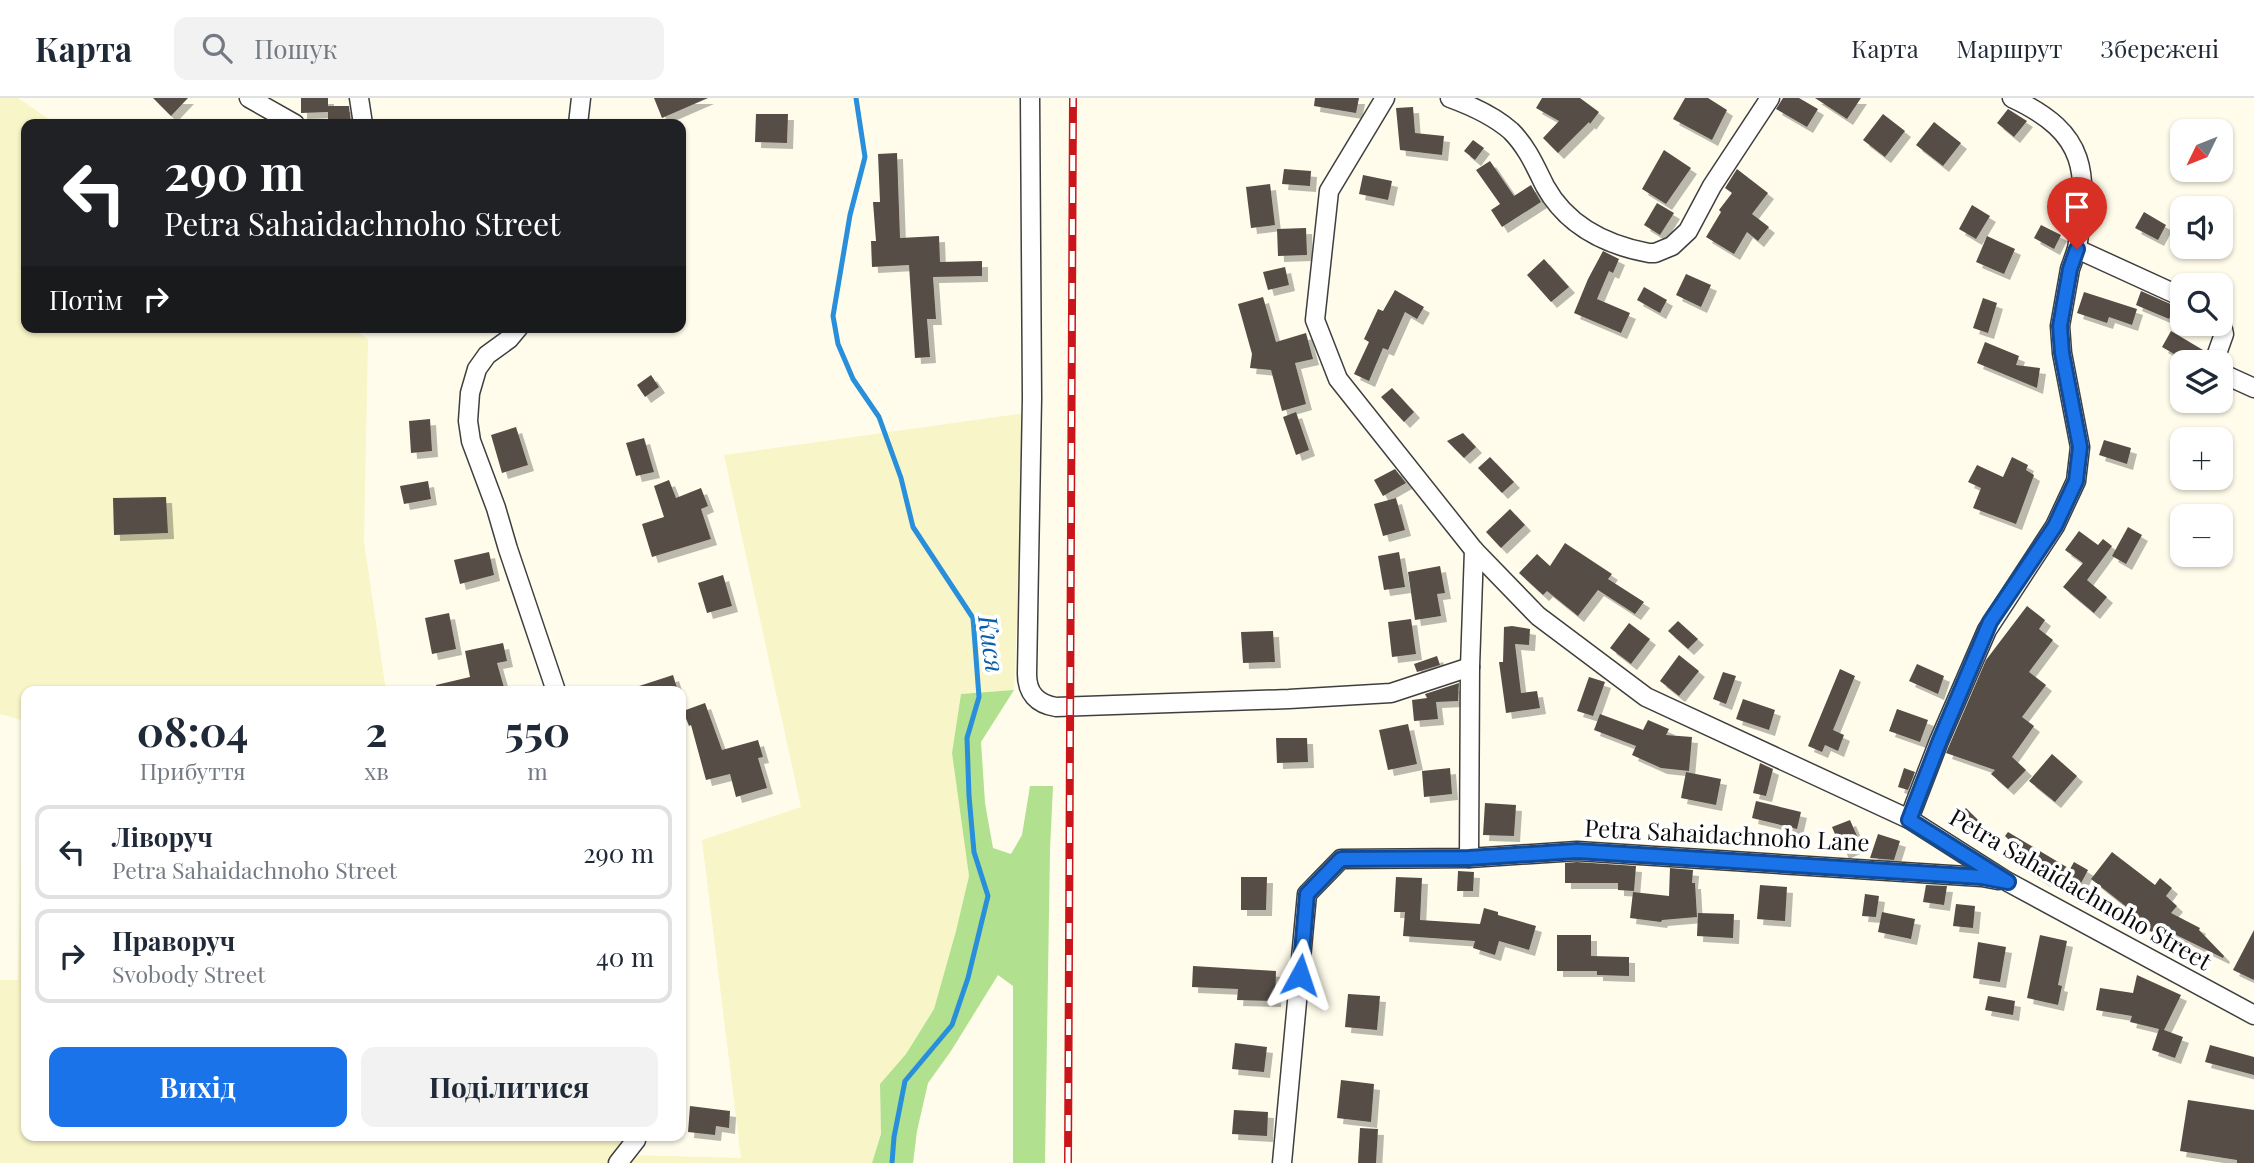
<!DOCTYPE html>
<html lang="uk">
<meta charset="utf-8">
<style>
:root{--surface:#fff;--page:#f2f2f3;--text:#1f2937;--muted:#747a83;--line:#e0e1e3;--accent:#1a73e8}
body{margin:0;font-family:"Playfair Display",serif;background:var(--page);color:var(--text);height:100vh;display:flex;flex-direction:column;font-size:26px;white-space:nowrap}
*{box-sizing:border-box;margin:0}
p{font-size:23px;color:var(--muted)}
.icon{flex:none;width:38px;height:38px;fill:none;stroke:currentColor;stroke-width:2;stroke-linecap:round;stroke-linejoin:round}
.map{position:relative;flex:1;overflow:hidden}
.panel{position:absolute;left:21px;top:588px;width:665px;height:455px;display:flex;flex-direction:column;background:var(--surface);border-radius:14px;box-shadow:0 2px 5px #0004}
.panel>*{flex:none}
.hud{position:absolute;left:21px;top:21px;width:665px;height:214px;border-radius:14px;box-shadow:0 2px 5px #0004;background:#202124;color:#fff;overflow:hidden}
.needle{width:46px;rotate:227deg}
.fabs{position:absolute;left:2170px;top:21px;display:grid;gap:14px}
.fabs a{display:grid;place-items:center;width:63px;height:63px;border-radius:14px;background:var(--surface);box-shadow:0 2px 5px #0004;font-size:35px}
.pin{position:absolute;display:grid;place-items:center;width:60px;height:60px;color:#fff;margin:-72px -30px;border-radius:50% 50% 50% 0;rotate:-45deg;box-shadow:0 0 7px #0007}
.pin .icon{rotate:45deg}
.me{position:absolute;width:77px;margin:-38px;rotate:5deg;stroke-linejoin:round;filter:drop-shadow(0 0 5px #0008)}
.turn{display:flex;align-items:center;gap:24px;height:147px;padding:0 28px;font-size:32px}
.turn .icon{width:91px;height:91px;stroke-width:2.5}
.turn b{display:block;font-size:49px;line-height:60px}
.then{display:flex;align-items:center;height:66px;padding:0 28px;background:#0003;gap:14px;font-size:26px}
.eta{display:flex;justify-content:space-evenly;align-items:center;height:119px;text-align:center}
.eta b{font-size:42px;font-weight:700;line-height:49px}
.cta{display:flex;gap:14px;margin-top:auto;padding:14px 28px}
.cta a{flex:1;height:80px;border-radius:14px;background:var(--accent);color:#fff;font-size:28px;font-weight:700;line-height:80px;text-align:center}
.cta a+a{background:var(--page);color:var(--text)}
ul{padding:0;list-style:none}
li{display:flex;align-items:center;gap:21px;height:94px;margin:0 14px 10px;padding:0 14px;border:4px solid var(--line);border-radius:14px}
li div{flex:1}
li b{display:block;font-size:26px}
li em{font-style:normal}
header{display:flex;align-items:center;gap:42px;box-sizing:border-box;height:98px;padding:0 35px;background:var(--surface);border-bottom:2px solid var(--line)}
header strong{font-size:33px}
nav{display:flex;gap:38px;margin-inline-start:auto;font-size:24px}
.search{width:490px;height:63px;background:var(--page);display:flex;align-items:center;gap:18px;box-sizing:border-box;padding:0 24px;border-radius:14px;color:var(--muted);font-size:26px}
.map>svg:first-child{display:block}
.farmland{fill:#f8f5c8}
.forest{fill:#b1e08e}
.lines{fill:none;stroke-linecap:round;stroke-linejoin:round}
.stream{stroke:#298fdb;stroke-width:5}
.building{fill:#564d47;filter:url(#shadow)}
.minor-casing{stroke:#3f3f3f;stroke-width:21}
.minor{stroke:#fff;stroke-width:18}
.rail-casing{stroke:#ca161a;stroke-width:8}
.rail{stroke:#fff;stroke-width:5;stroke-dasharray:16;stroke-linecap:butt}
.route-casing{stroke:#114b97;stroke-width:18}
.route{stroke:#1a73e8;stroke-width:12}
.labels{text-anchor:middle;stroke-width:7;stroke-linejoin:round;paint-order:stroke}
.street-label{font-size:24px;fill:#0c0c0c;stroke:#fff}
.water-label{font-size:26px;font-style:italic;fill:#095faa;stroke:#fff}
</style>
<header>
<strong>Карта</strong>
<div class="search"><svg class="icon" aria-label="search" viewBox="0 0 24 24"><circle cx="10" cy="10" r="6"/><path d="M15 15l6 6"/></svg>Пошук</div>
<nav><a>Карта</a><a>Маршрут</a><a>Збережені</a></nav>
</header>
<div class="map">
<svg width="2254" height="1065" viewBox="0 0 2254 1065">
<defs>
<filter id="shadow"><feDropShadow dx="6" dy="6" stdDeviation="0" flood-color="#0004"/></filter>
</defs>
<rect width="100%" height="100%" fill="#fffceb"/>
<path class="farmland" d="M0,0H18L56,26H26V229H350L368,241L364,443L386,593H26V1038H632L631,1057L741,1060L702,742L801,709L724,357L1026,315L1014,592L961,596L952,655L969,778L956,833L934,911L906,956L880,986L881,1036L872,1065H0V882H18L24,623L0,616Z"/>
<path class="forest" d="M1014,592L981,644L985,705L993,750L1011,756L1022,737L1030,688H1053L1050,751L1045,1065H1013V888L998,877L951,953L928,985L917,1033L913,1065H872L881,1036L880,986L906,956L934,911L956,833L969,778L952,655L961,596Z"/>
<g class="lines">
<path class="stream" d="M856,0L865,59L850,117L833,218L838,246L853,281L879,319L901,380L913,429L973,520L979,599L967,640L969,698L974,754L988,798L968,880L952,927L905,983L894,1039L892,1065"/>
</g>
<g class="building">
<path d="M153,0H188L171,18Z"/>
<path d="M301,0H328V8H349L351,26H328V14L301,15Z"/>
<path d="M654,0H708L662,20Z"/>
<path d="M1315,0H1359L1356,15L1314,8Z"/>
<path d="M1542,0H1580L1599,14L1590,26L1589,24L1558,55L1543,40L1559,23L1536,10Z"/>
<path d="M1685,0H1708L1727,12L1712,42L1673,21Z"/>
<path d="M1783,0H1799L1818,11L1807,29L1776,11Z"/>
<path d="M1815,0H1861L1847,21Z"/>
<path d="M1413,9L1415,35L1444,38L1442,57L1400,52L1396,10Z"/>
<path d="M2008,11L2027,23L2014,39L1997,25Z"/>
<path d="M756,16H788L787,45L755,44Z"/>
<path d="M1883,16L1905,33L1885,59L1863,42Z"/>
<path d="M1934,24L1961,45L1943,68L1916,47Z"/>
<path d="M1473,42L1484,50L1475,62L1464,53Z"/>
<path d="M1664,52L1691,70L1666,106L1642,91Z"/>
<path d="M897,55L900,140L939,138L940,164L982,163V178L933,179L936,221H927L930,259L915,260L909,167L872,169L871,143H876L873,104H880L878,56Z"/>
<path d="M1490,63L1514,98L1531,87L1541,104L1502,129L1491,112L1500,106L1476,72Z"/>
<path d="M1284,71L1311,73L1310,88L1282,86Z"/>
<path d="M1737,71L1768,95L1752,116L1769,129L1758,143L1747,134L1734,156L1706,139L1721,114L1719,112L1732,95L1725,90Z"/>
<path d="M1363,77L1392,83L1388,102L1359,96Z"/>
<path d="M1270,86L1275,127L1251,130L1246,89Z"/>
<path d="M1657,105L1674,115L1660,137L1644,127Z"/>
<path d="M1972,107L1990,118L1976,141L1959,131Z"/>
<path d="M2144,114L2166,127L2158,142L2135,130Z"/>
<path d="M2041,127L2061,137L2054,151L2034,140Z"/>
<path d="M1306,130L1307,157L1278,158L1277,131Z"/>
<path d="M1987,138L2015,151L2004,176L1976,164Z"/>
<path d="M1603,153L1619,161L1613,175L1609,173L1597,201L1630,215L1621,235L1574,215L1588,181Z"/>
<path d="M1544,161L1569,189L1551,204L1527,177Z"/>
<path d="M1285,169L1289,187L1268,192L1263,174Z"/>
<path d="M1686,176L1711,187L1701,209L1676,197Z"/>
<path d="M1644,189L1667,202L1660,215L1637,202Z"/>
<path d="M1395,192L1424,209L1417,221L1405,214L1388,252L1383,250L1369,283L1354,276L1369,244L1364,241L1378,211L1383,213Z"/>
<path d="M2141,193L2175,208L2169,221L2136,207Z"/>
<path d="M2084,194L2137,211L2132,227L2109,219L2107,225L2077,215Z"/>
<path d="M1263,199L1276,244L1306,235L1313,261L1295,265L1306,306L1282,313L1271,272L1250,270L1252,256L1238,206Z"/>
<path d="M1983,200L1997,205L1988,235L1973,230Z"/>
<path d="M2171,233L2203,252L2195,264H2188L2162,249Z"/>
<path d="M1985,244L2019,258L2016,267L2040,270L2037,290L1977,265Z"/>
<path d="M651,277L659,289L645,299L637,287Z"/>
<path d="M1392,290L1414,314L1404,324L1381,299Z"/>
<path d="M1296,314L1309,352L1296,357L1283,319Z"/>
<path d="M430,321L432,353L411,355L409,323Z"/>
<path d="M516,329L528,367L502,375L491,337Z"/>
<path d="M1463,335L1476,349L1464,360L1447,343Z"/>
<path d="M644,340L654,374L636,378L626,345Z"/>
<path d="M2104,342L2131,350L2127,366L2099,357Z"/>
<path d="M1490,359L1514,384L1502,395L1478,370Z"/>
<path d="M2012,359L2028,367L2026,372L2034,377L2016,426L1973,410L1981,390L1968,384L1977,367L2003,379Z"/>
<path d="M1395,371L1406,385L1383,398L1374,382Z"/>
<path d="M669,382L676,400L701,390L708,408L701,411L711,441L652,459L642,426L664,419L654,388Z"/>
<path d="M428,383L431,401L404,406L400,388Z"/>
<path d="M166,399L168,435L114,437L113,400Z"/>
<path d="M1396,400L1405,432L1383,438L1374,406Z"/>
<path d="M1510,411L1525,427L1501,450L1486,434Z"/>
<path d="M2128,429L2142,437L2126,466L2112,458Z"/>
<path d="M2079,433L2098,447L2103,441L2112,448L2087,482L2107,499L2094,515L2063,489L2083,465L2065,452Z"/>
<path d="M1565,445L1612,476L1608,481L1644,504L1635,516L1598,492L1578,518L1547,493L1543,497L1519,475L1537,456L1550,468Z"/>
<path d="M489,454L494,477L460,486L454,462Z"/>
<path d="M1399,454L1405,489L1384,492L1378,458Z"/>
<path d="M1440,468L1445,495L1437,496L1441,518L1415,522L1408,474Z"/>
<path d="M723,477L732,508L707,515L698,485Z"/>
<path d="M2027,508L2045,522L2039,531L2053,542L2029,574L2046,587L2022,619L2034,628L2012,659L2026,672L2008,691L1991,676L1995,672L1946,655L1986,562Z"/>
<path d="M449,515L456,551L432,556L425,520Z"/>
<path d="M1411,521L1416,556L1392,559L1388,524Z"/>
<path d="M1678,523L1698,541L1688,551L1668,533Z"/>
<path d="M1629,525L1650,541L1631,566L1610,550Z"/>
<path d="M1512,528L1530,531L1529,547L1515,546L1521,595L1537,593L1540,610L1506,615L1499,564H1503L1504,529Z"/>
<path d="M1273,533L1275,564L1243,565L1241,534Z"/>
<path d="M503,545L507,563L497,565L505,593H437L436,587L470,579L465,553Z"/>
<path d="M1679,557L1699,573L1679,598L1660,583Z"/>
<path d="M1437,558L1440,567L1417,574L1414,566Z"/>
<path d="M1917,566L1944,578L1938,596L1909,583Z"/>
<path d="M1840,571L1855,578L1833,632L1844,637L1838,653L1825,647L1822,654L1808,648Z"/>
<path d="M1723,574L1736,578L1726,606L1713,601Z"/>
<path d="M673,577L678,593H634L633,590Z"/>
<path d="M1589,579L1605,584L1593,618L1577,613Z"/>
<path d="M1459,585L1458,603L1436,604L1438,621L1414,623L1412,602L1427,600L1425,596Z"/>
<path d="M1743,601L1775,612L1769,632L1736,621Z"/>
<path d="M705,605L722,652L758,642L763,659L758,660L767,690L736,699L730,676L706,682L691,627L689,628L683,613Z"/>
<path d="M1897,611L1928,622L1920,644L1889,633Z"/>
<path d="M1600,616L1643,632L1648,622L1669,631L1666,637L1692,639L1689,673L1661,670L1632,657L1636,648L1594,632Z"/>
<path d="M1408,626L1417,666L1388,672L1379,632Z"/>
<path d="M1276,640H1307L1308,664L1277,665Z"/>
<path d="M2052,656L2077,678L2055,704L2029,683Z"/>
<path d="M1760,665L1773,671L1766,698L1753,695Z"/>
<path d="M1450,670L1452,696L1424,699L1422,673Z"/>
<path d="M1904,670L1915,674L1908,692L1898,689Z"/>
<path d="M1686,674L1721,681L1716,707L1681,700Z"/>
<path d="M1756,703L1801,714L1797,731L1752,720Z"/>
<path d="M1485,705L1516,707L1514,738L1483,737Z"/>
<path d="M1966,710L1986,730L1975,740L1955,721Z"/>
<path d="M1850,722L1861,747L1843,755L1832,729Z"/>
<path d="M2008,734L2070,771L2074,764L2088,772L2078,791L2050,775L2045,783L2020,768L2026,759L2005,738Z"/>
<path d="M1878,736L1900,743L1894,762L1870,760Z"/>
<path d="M2112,754L2155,787L2160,780L2172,790L2166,798L2177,808L2171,815L2200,830L2199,832L2224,858L2223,860L2160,829L2154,836L2142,826L2137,832L2126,822L2133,814L2091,781Z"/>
<path d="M1577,764L1636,768L1634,793L1618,792V785H1565V765Z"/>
<path d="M1670,770L1693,772L1692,785H1695L1697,819L1662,822L1661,824L1630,820L1633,794L1669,798Z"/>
<path d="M1458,773L1474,774L1473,793H1457Z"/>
<path d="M1241,779H1267L1266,812H1241Z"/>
<path d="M1396,779L1422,780L1420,822L1480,826L1484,810L1498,814V817L1536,828L1529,852L1499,843L1495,857L1473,850L1475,843L1403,838L1405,814H1394Z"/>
<path d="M1760,787L1787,789L1785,823L1757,821Z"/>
<path d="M1926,787L1947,788L1944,807L1923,804Z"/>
<path d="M1865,796L1879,798L1876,819L1862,818Z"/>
<path d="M1956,806L1975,808L1973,830L1953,828Z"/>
<path d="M1882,814L1915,821L1911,841L1878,834Z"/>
<path d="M1698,815L1734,816L1733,840L1697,838Z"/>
<path d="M2254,832V882L2233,872Z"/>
<path d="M1557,837H1591V858L1629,859V878L1597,877V873H1557Z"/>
<path d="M2040,837L2067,843L2058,887L2062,888L2058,907L2027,900Z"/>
<path d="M1978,844L2006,849L2000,884L1973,880Z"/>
<path d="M1193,868L1276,873L1275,903L1237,902L1238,891L1192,889Z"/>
<path d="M2137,877L2181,897L2164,932L2183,939L2175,960L2152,952L2159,931L2130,924L2132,918L2096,912L2100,890L2133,895Z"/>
<path d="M1348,896L1380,898L1377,932L1345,929Z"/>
<path d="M1988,898L2015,903L2013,917L1985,912Z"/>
<path d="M1235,945L1267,949L1264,974L1232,971Z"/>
<path d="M2210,947L2254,959V977L2205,964Z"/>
<path d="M1341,982L1374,986L1371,1024L1337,1020Z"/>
<path d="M2188,1002L2254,1012V1065H2237V1062L2180,1053Z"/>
<path d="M690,1008L730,1013L729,1030L716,1028L715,1037L688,1034Z"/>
<path d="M1234,1012L1268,1014L1267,1038L1232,1036Z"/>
<path d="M1360,1030L1378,1031L1376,1065H1358Z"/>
</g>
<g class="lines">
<g class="minor-casing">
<g id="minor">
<path d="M249,0L295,26"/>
<path d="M359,0L363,26"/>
<path d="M1030,0L1032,300L1027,576C1027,595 1037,606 1056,609L1289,601L1391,595L1470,569"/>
<path d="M1385,0L1329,93L1315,222L1338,281L1474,452L1538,518L1646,599L1909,721L2008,784L2254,917"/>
<path d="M1450,0C1472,8 1494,18 1511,33C1527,49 1535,68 1545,88C1567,128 1606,147 1649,155H1655L1672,148L1688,133L1712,88L1770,0"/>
<path d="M2012,0C2089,36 2088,74 2077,151L2182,199"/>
<path d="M578,26L581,0"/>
<path d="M519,229L509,241L487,257L477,271L470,295L468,323L471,343L496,410L508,451L556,593"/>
<path d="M2214,264L2224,236L2221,223"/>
<path d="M2221,275L2254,290"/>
<path d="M1909,721L1939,643L1987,532L2055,428L2076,383L2080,349L2062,255L2060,228L2070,171L2077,151"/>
<path d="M1469,760L1470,569L1474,452"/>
<path d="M618,1065L636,1042L637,1038"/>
<path d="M1282,1065L1307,796L1341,761L1469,760L1577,753L1982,779L1998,782"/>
</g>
</g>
<use href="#minor" class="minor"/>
<g class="rail-casing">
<path id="rail" d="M1068,1065L1073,0"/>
</g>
<use href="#rail" class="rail"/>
</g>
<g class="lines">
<g class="route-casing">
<path id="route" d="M1300,877L1307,796L1341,761L1469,760L1577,753L1982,779L2008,784L1909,722L1940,642L1990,524L2055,428L2076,383L2080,349L2062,255L2060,228L2070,171L2077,151"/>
</g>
<use href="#route" class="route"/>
</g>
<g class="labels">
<g class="street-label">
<text transform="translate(1727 738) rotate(3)" y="8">Petra Sahaidachnoho Lane</text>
<text transform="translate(2080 792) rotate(30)" y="8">Petra Sahaidachnoho Street</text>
</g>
<g class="water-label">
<text transform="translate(991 546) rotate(82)" y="9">Кися</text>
</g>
</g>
</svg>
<div class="fabs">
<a><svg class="needle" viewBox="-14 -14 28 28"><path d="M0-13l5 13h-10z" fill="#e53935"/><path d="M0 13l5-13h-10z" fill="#747a83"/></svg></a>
<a><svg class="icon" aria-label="sound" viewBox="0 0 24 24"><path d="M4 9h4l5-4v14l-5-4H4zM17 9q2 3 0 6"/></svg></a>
<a><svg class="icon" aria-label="search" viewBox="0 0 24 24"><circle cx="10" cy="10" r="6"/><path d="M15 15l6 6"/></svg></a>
<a><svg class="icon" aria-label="layers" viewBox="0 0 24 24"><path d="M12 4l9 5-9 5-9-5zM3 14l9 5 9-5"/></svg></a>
<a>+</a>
<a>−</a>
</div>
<div class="pin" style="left:2077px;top:151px;background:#d93025"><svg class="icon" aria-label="arrive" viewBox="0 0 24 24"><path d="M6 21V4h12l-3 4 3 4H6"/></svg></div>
<svg class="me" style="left:1300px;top:877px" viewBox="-20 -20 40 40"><path d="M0-17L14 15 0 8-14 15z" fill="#1a73e8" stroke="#fff" stroke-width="4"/></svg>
<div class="hud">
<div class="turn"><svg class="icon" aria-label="left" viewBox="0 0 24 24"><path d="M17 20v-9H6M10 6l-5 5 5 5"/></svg><div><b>290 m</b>Petra Sahaidachnoho Street</div></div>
<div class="then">Потім<svg class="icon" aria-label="right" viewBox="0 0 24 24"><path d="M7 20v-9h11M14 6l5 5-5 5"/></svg></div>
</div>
<section class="panel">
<div class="eta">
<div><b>08:04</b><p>Прибуття</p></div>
<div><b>2</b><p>хв</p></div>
<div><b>550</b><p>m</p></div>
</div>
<ul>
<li><svg class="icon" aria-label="left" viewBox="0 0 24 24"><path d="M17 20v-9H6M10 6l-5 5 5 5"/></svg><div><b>Ліворуч</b><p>Petra Sahaidachnoho Street</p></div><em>290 m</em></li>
<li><svg class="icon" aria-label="right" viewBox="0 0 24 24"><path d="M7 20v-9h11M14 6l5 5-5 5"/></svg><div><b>Праворуч</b><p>Svobody Street</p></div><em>40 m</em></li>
</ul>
<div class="cta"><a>Вихід</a><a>Поділитися</a></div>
</section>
</div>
